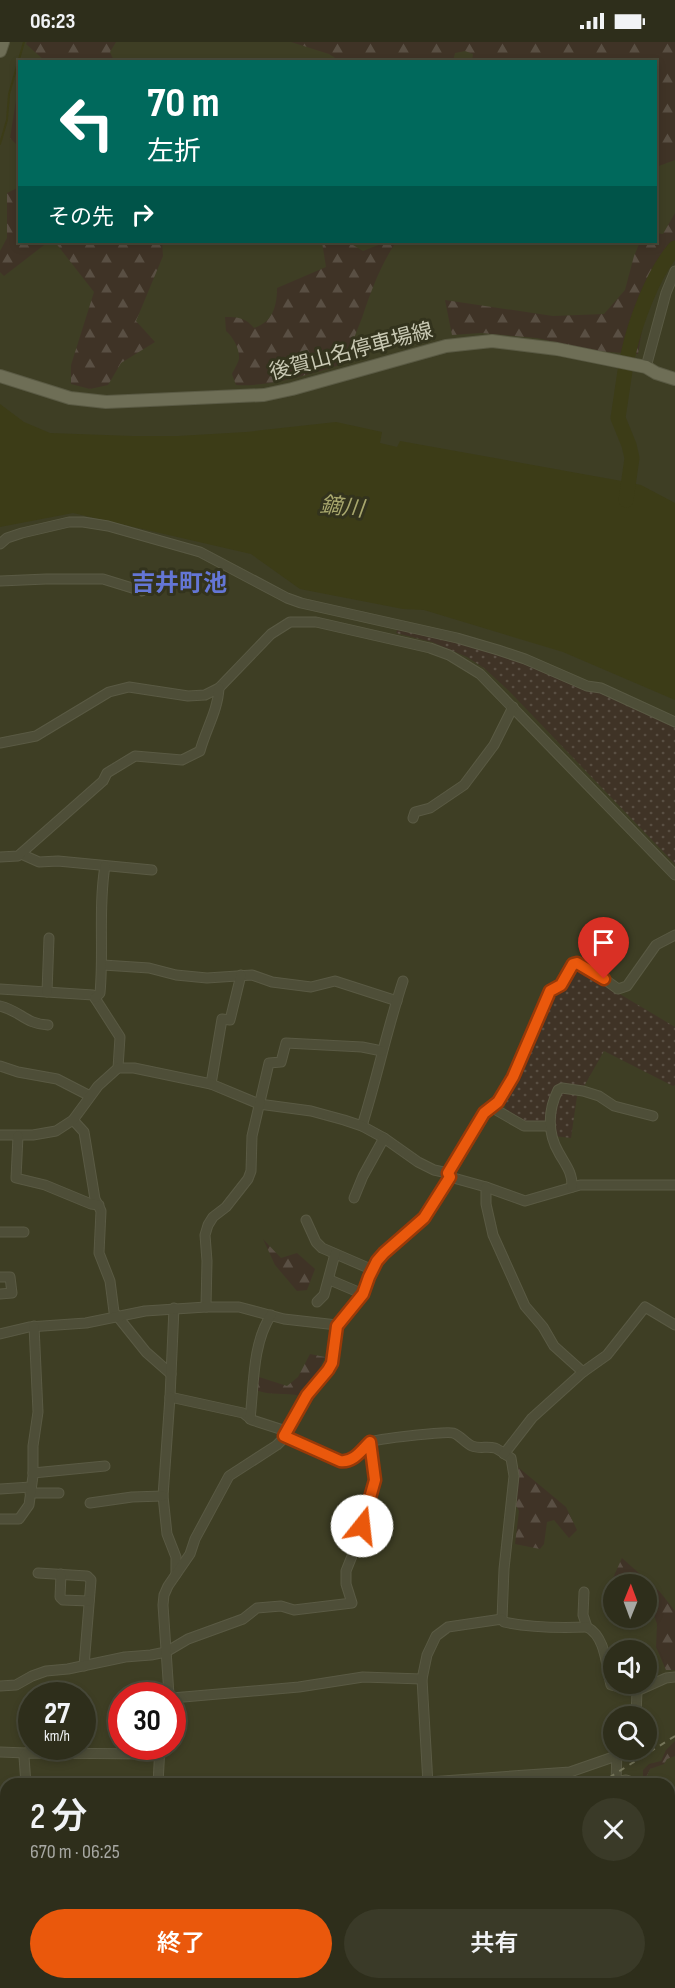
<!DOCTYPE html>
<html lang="ja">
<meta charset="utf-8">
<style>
:root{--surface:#2e2e1b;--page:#3a3a28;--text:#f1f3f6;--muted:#a7a8a3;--line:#494a3a;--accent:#ea580c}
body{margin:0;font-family:"Sofia Sans Condensed","Noto Sans JP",sans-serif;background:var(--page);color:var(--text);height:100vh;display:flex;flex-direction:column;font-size:22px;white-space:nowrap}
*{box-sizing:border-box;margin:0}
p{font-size:20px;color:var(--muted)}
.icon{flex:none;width:33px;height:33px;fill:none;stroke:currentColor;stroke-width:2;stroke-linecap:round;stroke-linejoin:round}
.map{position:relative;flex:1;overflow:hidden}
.panel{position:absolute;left:0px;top:1736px;width:675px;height:212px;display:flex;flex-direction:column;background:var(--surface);border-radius:18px 18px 0 0;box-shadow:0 3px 9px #0003,0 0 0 2px var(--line)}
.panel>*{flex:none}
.hud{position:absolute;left:18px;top:18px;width:639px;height:183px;border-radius:0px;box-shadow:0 3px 9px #0003,0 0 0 2px var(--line);background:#00695c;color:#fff;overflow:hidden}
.needle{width:39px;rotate:1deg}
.fabs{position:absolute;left:603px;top:1532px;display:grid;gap:12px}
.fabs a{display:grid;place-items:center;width:54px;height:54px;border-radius:50%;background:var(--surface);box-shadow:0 3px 9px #0003,0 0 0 2px var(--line);font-size:30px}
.speed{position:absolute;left:18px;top:1640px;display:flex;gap:12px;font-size:30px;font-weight:700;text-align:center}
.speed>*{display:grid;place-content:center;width:78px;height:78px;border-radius:50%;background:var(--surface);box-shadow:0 3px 9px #0003,0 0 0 2px var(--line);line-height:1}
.speed small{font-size:15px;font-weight:400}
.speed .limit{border:9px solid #d22;background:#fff;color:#111}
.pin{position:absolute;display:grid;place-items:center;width:51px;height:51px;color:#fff;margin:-62px -26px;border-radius:50% 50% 50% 0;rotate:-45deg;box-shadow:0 0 6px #0007}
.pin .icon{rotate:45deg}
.me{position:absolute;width:66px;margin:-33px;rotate:16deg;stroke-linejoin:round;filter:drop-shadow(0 0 4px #0008)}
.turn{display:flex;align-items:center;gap:21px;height:126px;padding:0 30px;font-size:27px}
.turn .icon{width:78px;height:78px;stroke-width:2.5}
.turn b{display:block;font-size:42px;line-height:51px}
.then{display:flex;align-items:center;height:57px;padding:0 30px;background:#0003;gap:12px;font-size:22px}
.round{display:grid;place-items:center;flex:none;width:63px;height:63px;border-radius:32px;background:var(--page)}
.headline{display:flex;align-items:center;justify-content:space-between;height:102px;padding:0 30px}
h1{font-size:36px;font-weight:600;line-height:45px}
.action{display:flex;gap:12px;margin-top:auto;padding:12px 30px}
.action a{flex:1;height:69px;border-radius:36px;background:var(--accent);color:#fff;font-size:24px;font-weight:600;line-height:69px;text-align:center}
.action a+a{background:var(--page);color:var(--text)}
.status{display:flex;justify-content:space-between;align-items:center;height:42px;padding:0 30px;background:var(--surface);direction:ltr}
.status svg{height:16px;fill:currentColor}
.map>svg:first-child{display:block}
.forest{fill:url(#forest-firs)}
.park{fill:url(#park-dots)}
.water{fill:#3c3c17}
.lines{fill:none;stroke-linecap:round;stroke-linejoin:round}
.stream{stroke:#3c3c17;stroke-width:2}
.river{stroke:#3c3c17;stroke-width:15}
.minor-casing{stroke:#5a5a44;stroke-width:11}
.major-casing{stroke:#5a5a44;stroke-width:14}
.minor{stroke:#4e4e38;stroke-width:9}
.major{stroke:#6e6e56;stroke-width:12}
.rail{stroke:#75755a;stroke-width:2;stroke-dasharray:6 6;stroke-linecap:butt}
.route-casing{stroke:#983908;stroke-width:15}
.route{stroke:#ea580c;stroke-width:10}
.labels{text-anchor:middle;stroke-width:6;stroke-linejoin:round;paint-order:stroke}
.street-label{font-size:21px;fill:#c9c9b4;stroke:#33331d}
.water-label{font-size:22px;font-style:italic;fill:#a8a76d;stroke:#33331d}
.quarter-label{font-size:24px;font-weight:bold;fill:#6476d5;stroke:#33331d}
</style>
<div class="status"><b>06:23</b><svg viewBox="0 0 49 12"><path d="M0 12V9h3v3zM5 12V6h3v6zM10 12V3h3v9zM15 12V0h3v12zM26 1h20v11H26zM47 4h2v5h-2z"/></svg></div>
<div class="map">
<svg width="675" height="1946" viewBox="0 0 675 1946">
<defs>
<pattern id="forest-firs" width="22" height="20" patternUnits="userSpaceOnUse" patternTransform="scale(1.5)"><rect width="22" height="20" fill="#3f3326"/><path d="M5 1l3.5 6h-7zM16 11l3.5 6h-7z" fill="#594f43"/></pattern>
<pattern id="park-dots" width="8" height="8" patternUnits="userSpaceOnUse" patternTransform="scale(1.5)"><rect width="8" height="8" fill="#3f3326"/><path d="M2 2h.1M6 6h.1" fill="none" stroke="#594f43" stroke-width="1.8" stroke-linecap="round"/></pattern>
</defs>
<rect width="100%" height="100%" fill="#3e3e24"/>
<g class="forest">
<path d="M27,0H116L110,10L114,19H45L26,2Z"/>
<path d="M291,0H675V118L656,125V20L472,19L473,12L465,9L455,11L453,19H340L329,12Z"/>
<path d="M19,39V105L10,96Z"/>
<path d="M19,145L20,200H48L4,234L0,230V209L7,196V151Z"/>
<path d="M675,171V207L645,270L638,312L595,309L537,296L481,291L452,293L445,258L553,274L604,272L625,248L634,214L640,200H656V191L663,192Z"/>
<path d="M55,200H162L163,214L136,279L155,300L121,321L108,343L90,347L71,342V323L94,250Z"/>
<path d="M322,200H348L363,209L386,200H396C380,224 371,249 362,276C356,291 350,305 347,321C312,331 273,345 236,343L232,332C234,328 238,321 239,317C240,307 233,295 226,289L225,275C238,275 246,276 254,286C273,280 277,264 277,246L326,225Z"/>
<path d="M263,1197L281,1216L297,1211L315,1227L307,1248L297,1249L275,1223Z"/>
<path d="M310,1312L325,1315L318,1330L301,1348L300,1354C286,1350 270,1354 256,1348L259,1335L287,1344L298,1335Z"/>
<path d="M513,1421L566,1465L577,1488L569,1496L554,1478L547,1480L544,1502L540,1507L515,1502L519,1469L517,1465L506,1462L511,1445Z"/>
<path d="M622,1516L660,1550L675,1569V1628H666L656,1605L657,1582L651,1564L647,1557L646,1542H623L612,1538Z"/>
<path d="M675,1699V1714L667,1717L664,1722L650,1727L645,1738L643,1735V1728L649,1722L661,1719L666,1708Z"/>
</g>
<g class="park">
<path d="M400,581L457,595L675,676V822L509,649L484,626L467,615L432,600L396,591Z"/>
<path d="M577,924L613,948L675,985V1043L673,1044L604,1009L583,1046L578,1047L571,1096L554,1094L551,1083H526L506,1070L504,1056L552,951Z"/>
</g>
<path class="water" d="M0,362L24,380L50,391L132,394H178L246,390L336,380L382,390L380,401L397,405L400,399L627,440L641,443L675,461V658L563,610L424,568L403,567L300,547L251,512L73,471L0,485Z"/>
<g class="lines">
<g class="stream">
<path d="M0,102L7,78L9,52L24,0"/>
<path d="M669,1880L675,1883"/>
<path d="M349,1946L354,1941"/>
</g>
<g class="river">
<path d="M628,313C635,280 653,231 675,206"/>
<path d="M625,329L618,376L629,403L632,416L626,458"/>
</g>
<g class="minor-casing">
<g id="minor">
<path d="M646,325L666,251L675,229"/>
<path d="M0,502L7,496L22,491L69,480H83L108,484L200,510L287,556L301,561L457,596L498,608L525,617L587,644L601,646L675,680"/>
<path d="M0,539L46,537H103L142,549"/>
<path d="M0,701L36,694L109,650L129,645L188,654L205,653L219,646L271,592L290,580H316L430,606L449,613L480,632L675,833"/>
<path d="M413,776L415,770L430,766L464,743L494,703L513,665"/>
<path d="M21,812L39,820L58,819L152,828"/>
<path d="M0,815L18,814L103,739L107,731L135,714L182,718L200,709C206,687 218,668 219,646"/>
<path d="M103,923L149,926L176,933L207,936L252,933L272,940L311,945L335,939L397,959"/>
<path d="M0,947L93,953L120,995L118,1026"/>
<path d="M47,950L49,896"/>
<path d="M95,956L100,951C104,909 98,866 105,824"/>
<path d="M0,964C21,969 25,982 48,983"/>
<path d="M0,1024L18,1030L57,1037L90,1054"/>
<path d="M211,1042L222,977L230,978L241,933"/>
<path d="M491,1065L524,1084H549"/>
<path d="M73,1078L84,1090L95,1157L101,1169L99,1211L110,1239L114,1270L146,1310L171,1332"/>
<path d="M362,1084C377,1036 387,987 403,939"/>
<path d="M0,1093H33L56,1089L73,1078L98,1044L118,1026H134L211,1042L259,1062L311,1069L344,1078L362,1084L384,1096L418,1120L434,1128L448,1131L450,1135L486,1145L525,1159L580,1143H675"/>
<path d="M18,1094L16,1136L45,1143L91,1162L99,1163"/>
<path d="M448,1131L484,1071L498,1060L513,1035L550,949L560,943L573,922L577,921L593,929L618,947L627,944L656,903L675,893"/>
<path d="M486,1145V1162L493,1193L525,1264L543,1285L554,1304L583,1330"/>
<path d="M572,1145C573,1131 565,1122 559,1111C547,1091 548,1068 558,1048L562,1046L583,1049L599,1054L614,1064L653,1074"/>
<path d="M354,1156L363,1134L384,1096"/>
<path d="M306,1178L316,1200L322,1206L373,1228"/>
<path d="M0,1190H24"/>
<path d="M0,1235H10L12,1251L0,1252"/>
<path d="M330,1238L363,1252"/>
<path d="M317,1260L324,1253L335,1212"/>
<path d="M206,1265L207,1219L205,1193L208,1183L213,1175L226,1165L248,1137L251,1129L252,1094L269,1021L281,1020L286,1001L362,1005L382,1009"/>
<path d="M174,1266L170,1355L243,1371L252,1378L286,1389"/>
<path d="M0,1292L29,1285L86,1281L145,1269L206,1265H239L284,1277L337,1283"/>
<path d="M170,1355L163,1454L167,1492L176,1515V1532"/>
<path d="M250,1377C254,1344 252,1302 271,1273"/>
<path d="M283,1394L340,1419C356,1422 358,1407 370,1400C376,1397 446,1389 453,1391C460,1393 465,1401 472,1404C479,1407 487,1404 495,1406C500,1408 506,1413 511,1416L514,1434L504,1527L502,1577"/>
<path d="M504,1412L532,1376L583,1330L607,1313L645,1265L675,1283"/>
<path d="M33,1431L105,1424"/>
<path d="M0,1447L31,1445"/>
<path d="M30,1451H59"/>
<path d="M90,1461L132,1455L163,1454"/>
<path d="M0,1477H19L29,1463L33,1434V1404L38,1370L34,1284"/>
<path d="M38,1531L87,1534L91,1538L84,1624"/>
<path d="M61,1532L60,1555L63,1558L89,1559"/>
<path d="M584,1550L583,1573L587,1585C606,1595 606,1624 611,1643L637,1649L666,1636L675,1635"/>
<path d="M0,1644L16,1643L32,1634L46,1629L68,1627L125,1615L151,1613L166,1610L188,1597L243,1577L257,1566L281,1564L294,1568L352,1561L346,1542V1529L358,1499L375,1438L370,1400"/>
<path d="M169,1653L163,1563L164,1553L168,1544L190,1512L195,1497L229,1434L277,1403L282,1398L307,1353L328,1328L331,1321L337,1283L363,1252L369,1235L377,1219L384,1211L424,1176L450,1135"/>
<path d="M172,1656L299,1645L363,1635L422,1637"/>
<path d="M636,1674L637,1649"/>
<path d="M0,1710L26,1711"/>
<path d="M428,1740L570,1730L616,1714"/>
<path d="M616,1740L626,1738L637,1742"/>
<path d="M26,1742L24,1715L26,1711L159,1712"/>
<path d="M158,1742L160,1704"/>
<path d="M428,1742L422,1637L427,1613L436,1594L448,1585L502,1577L504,1580C531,1586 559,1586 587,1585"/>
<path d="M616,1742L617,1707"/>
<path d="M0,1781H6"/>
<path d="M0,1838H6"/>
<path d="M161,1941V1946"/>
<path d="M18,1946V1941"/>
<path d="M422,1946L423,1941"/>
<path d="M610,1946V1941"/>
</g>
</g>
<g class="major-casing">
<g id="major">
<path d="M0,9L3,0"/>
<path d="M0,334L70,356L106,360L264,353L292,347L446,304L492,299L557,307L646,325L656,331L675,337"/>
</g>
</g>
<use href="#minor" class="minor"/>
<use href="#major" class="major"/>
<g class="rail">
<path d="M599,1742L675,1694"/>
<path d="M265,1946L274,1941"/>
</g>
</g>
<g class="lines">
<g class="route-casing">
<path id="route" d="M362,1484L375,1438L370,1400C361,1409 353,1421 340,1419L284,1394L307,1353L328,1328L332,1321L337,1284L363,1252L369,1235L377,1219L384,1211L424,1176L450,1135L448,1131L484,1071L498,1060L513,1035L550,949L561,943L573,922L577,921L604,937"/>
</g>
<use href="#route" class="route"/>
</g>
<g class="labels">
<g class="street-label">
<text transform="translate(351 309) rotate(-15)" y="7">後賀山名停車場線</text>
</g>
<g class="water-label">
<text transform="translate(342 464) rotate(6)" y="8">鏑川</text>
</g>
<g class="quarter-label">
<text x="179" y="549">吉井町池</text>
</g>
</g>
</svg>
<div class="fabs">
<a><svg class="needle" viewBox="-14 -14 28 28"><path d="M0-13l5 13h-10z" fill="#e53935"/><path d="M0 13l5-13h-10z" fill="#a7a8a3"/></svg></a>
<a><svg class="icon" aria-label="sound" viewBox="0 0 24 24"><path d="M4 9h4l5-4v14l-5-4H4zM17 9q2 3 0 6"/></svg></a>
<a><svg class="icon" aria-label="search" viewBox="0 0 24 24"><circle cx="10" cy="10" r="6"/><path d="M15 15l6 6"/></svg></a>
</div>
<div class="speed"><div>27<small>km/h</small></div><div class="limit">30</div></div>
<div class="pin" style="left:604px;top:937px;background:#d93025"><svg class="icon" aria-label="arrive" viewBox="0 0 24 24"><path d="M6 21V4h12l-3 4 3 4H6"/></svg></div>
<svg class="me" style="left:362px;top:1484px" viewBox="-20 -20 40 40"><circle r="19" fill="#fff"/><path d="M0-13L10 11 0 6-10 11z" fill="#ea580c"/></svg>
<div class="hud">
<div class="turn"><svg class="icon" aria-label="left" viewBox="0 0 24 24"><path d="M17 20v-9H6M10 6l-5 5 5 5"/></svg><div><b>70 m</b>左折</div></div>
<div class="then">その先<svg class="icon" aria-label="right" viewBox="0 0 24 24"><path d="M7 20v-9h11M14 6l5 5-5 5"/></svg></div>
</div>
<section class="panel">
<div class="headline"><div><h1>2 分</h1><p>670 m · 06:25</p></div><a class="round"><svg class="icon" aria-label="close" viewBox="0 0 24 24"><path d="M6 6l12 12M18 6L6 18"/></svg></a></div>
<div class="action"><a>終了</a><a>共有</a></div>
</section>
</div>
